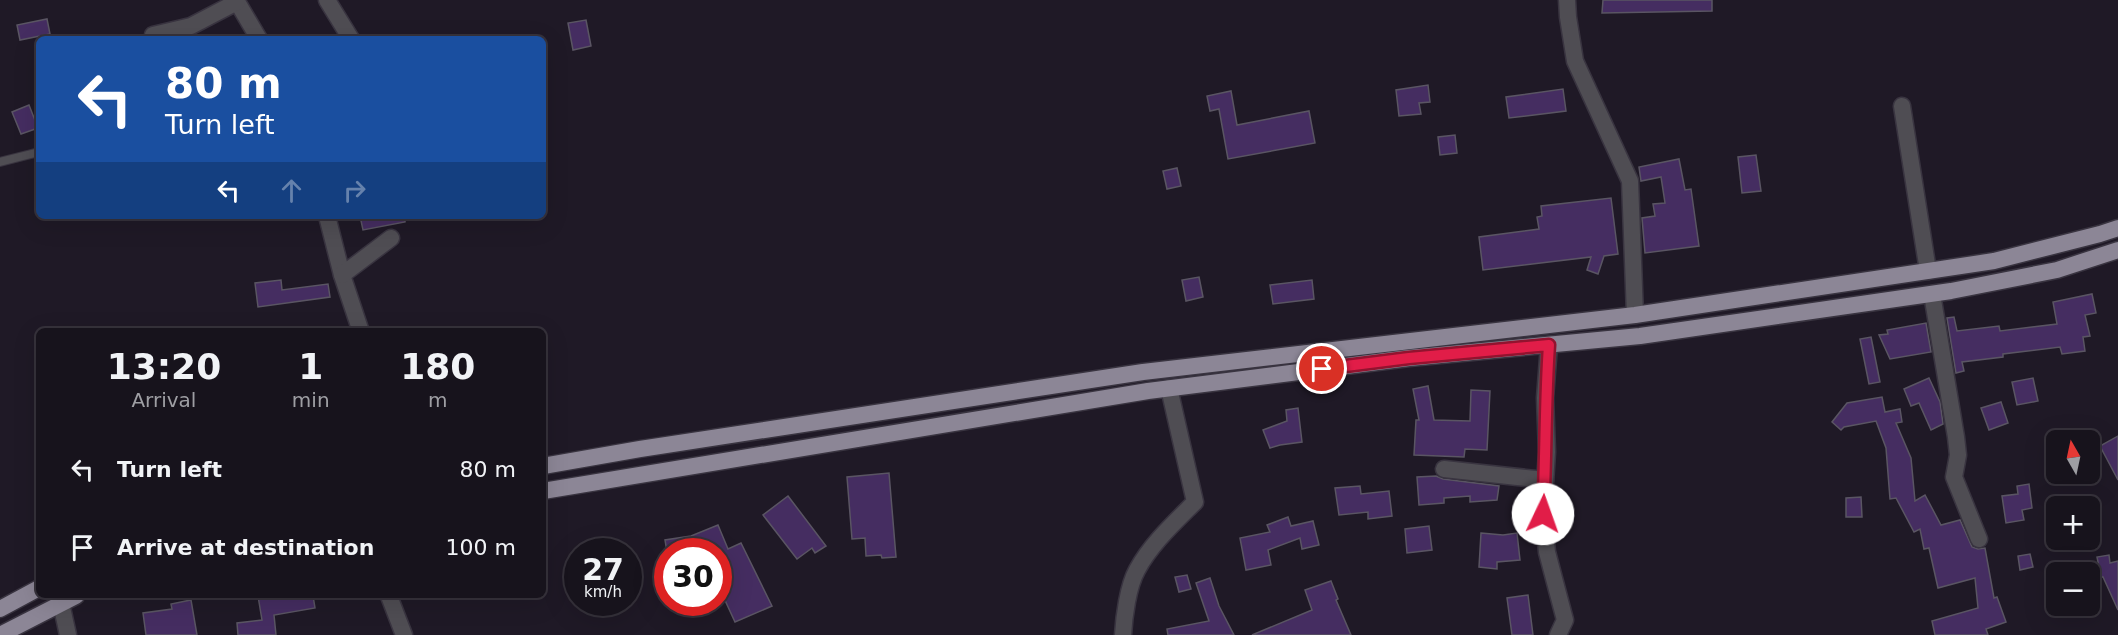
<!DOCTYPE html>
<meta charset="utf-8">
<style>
:root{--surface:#17131c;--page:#201c25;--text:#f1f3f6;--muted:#9e9ea3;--line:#36323b}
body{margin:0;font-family:"DejaVu Sans",sans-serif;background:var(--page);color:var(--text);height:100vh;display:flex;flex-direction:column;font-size:22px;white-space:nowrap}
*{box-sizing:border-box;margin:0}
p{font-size:20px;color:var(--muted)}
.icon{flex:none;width:33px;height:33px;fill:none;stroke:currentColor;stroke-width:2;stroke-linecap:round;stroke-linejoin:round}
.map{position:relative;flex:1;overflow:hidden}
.sheet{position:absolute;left:36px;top:328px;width:510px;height:270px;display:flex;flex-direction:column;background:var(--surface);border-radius:9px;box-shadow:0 6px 24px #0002,0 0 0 2px var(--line)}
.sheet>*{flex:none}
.banner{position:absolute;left:36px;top:36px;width:510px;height:183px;border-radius:9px;box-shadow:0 6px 24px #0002,0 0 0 2px var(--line);background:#1a4fa0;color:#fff;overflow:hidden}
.needle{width:39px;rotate:351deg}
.controls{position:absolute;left:2046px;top:430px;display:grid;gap:12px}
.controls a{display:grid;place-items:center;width:54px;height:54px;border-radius:9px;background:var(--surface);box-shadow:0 6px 24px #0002,0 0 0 2px var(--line);font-size:30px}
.speed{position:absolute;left:564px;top:538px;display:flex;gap:12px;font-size:30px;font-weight:700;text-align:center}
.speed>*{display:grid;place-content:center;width:78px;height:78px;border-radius:50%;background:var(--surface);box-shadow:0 6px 24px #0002,0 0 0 2px var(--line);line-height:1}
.speed small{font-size:15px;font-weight:400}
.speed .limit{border:9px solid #d22;background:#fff;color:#111}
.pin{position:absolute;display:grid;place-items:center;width:51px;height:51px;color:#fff;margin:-26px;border:3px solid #fff;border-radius:50%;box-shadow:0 2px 6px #0007}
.me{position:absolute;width:66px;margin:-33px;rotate:3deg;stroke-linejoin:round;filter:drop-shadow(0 0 4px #0008)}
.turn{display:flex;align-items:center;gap:21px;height:126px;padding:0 30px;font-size:27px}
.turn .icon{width:78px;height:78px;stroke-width:2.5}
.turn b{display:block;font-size:42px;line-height:51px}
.lanes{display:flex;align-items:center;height:57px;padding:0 30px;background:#0003;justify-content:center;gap:30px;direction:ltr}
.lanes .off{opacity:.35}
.eta{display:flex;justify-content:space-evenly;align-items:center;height:102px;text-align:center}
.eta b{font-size:36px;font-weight:600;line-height:42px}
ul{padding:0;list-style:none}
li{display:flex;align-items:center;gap:18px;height:78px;padding:0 30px}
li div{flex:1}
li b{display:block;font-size:22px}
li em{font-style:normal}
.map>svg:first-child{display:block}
.building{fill:#452d61;stroke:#5a5563;stroke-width:1.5}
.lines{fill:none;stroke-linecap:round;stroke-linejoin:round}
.service-casing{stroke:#393440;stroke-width:10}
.minor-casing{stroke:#393440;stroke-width:19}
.trunk-casing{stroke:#393440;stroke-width:19}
.service{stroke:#4f4d53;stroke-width:8}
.minor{stroke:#4f4d53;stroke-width:16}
.trunk{stroke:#8c8696;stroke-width:16}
.route-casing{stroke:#92132f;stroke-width:15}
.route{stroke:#e11d48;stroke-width:10}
</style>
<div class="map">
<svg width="2118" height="635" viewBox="0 0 2118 635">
<rect width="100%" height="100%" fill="#1f1926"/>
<g class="building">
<path d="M1603,0H1712V11L1602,13Z"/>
<path d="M47,19L50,34L20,40L17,25Z"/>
<path d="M586,20L591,46L573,50L568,23Z"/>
<path d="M1428,85L1430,102L1419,103L1421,114L1399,116L1396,90Z"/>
<path d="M1563,89L1566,111L1509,118L1506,97Z"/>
<path d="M1231,91L1237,125L1309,111L1315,143L1228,159L1219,109L1210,111L1207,96Z"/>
<path d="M29,105L38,128L21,134L12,112Z"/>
<path d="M1455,135L1457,153L1440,155L1438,137Z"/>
<path d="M1756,155L1761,191L1742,193L1738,157Z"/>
<path d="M1679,159L1685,190L1691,189L1699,246L1645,253L1642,218L1655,216L1653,204L1665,203L1661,177L1641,181L1639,167Z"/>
<path d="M1177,168L1181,186L1167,189L1163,171Z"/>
<path d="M1611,198L1618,254L1604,256L1598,274L1587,270L1591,257L1483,270L1479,237L1539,229L1537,217L1542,216L1541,206Z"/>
<path d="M360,216H405V222L363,230Z"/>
<path d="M1199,277L1203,297L1186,301L1182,280Z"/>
<path d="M281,280L282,290L328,284L330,297L258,307L255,283Z"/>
<path d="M1312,280L1314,299L1273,304L1270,285Z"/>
<path d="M2092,294L2096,313L2085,315L2090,336L2083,337L2085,351L2062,354L2060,347L2003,354V357L1962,362L1964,371L1956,373L1947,318L1954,317L1957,331L1999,326L2000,331L2057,324L2053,302Z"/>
<path d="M1926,323L1931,352L1890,359L1879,335L1888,334L1887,330Z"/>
<path d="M1871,337L1880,382L1869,384L1860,339Z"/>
<path d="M1929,378L1940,402L1943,424L1931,430L1919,403L1911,406L1904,389Z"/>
<path d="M2033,378L2038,401L2017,405L2012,382Z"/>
<path d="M1428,386L1434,420L1470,421L1471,390L1490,391L1487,450L1465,449L1464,457L1414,455L1416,420H1419L1413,389Z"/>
<path d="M1882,397L1885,412L1900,409L1902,422L1896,423L1911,458L1915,501L1925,495L1941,525L1960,520L1972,547L1978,549L1985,548L1994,598L1997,597L2006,622L1986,629L1988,635H1935L1932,621L1978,608L1975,578L1938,588L1929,548L1924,549L1920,529L1914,532L1896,498L1890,499L1886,448L1876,421L1844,427L1841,430L1832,422L1847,403Z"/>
<path d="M2001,402L2008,423L1989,430L1981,408Z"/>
<path d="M1298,408L1302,442L1280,445L1270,448L1263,430L1287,421L1286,410Z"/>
<path d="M2118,436V480L2100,446Z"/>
<path d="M889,473L896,557L882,558L881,555L866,556L865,538L852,539L847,477Z"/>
<path d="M1436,476L1443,479L1499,486L1497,500L1470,502V496L1444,498V503L1419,505L1417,477Z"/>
<path d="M2029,484L2032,508L2022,510L2024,520L2006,523L2002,496L2018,494L2017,486Z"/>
<path d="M1360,486L1361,494L1389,491L1392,516L1368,519V512L1339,515L1335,488Z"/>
<path d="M788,496L826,546L815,553L812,548L797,559L763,515Z"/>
<path d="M1861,497L1862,517H1846V498Z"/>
<path d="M1288,517L1291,526L1313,521L1319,545L1302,549L1300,538L1268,550L1271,565L1246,570L1240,538L1270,532L1267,525Z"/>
<path d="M718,525L728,549L741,543L772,606L735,622L718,585V552H667L665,540L691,536Z"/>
<path d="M1429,526L1432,550L1407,553L1405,529Z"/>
<path d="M1481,533L1503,535L1517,533L1520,560L1497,562V569L1479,567Z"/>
<path d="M2030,554L2033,567L2020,570L2018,556Z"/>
<path d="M2109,555L2110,563L2118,561V610L2103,577H2101L2097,557Z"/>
<path d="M1187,575L1191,589L1179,592L1175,577Z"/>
<path d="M1210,578L1219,606L1234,635H1168L1167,629L1209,621L1196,583Z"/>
<path d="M1331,581L1338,599L1336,600L1351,635H1252L1312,610L1305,590Z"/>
<path d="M1528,595L1533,635H1512L1507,598Z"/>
<path d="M258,596H313L315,608L274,615L276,635H238L237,623L262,620Z"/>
<path d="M191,600L197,635H146L143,613L172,609L171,604Z"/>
</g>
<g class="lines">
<g class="service-casing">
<path id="service" d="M0,162L39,152"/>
</g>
<g class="minor-casing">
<g id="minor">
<path d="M236,0L259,39"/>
<path d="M327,0L351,39"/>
<path d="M1567,0L1568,17L1575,61L1630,181L1635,315"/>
<path d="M153,35L191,26L237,2"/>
<path d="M1902,106L1928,271"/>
<path d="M327,216L342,275L361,332"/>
<path d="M342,275L391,238"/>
<path d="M1932,294L1956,437L1958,455L1954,477L1979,539"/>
<path d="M1549,345L1545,398L1547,452L1543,514L1547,552L1565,620L1558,635"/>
<path d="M1444,469L1545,480"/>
<path d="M389,596L404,635"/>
<path d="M61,603L68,635"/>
<path d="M1123,635C1124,617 1128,586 1137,570C1151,544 1174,523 1195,502L1169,388"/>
</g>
</g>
<g class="trunk-casing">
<g id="trunk">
<path d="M543,466L640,449L1143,372L1635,315L1994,261L2100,234L2118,228"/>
<path d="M543,491L1148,391L1409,358L1640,336L1951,291L2057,270L2118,250"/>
<path d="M0,609L39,588"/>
<path d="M0,635L76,596"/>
</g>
</g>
<use href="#service" class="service"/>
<use href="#minor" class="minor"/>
<use href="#trunk" class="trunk"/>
</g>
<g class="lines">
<g class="route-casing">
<path id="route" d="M1322,369L1409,358L1549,345C1545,402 1546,457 1543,514"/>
</g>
<use href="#route" class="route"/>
</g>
</svg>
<div class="controls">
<a><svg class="needle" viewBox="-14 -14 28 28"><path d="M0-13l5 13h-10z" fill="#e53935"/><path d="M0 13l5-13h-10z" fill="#9e9ea3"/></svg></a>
<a>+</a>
<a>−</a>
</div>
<div class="speed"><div>27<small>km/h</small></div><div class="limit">30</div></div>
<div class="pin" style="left:1322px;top:369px;background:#d93025"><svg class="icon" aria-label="arrive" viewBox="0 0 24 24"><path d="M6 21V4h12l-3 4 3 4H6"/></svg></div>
<svg class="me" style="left:1543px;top:514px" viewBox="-20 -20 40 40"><circle r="19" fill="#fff"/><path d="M0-13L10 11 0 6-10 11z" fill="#e11d48"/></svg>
<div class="banner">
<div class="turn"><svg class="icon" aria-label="left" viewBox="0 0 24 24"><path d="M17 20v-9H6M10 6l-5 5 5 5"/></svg><div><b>80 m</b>Turn left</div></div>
<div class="lanes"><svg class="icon" aria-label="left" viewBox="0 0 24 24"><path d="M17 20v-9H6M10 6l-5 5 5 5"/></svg><svg class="icon off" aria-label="ahead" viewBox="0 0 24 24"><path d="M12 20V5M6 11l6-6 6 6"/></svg><svg class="icon off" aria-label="right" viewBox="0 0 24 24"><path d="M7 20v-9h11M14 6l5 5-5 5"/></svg></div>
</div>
<section class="sheet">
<div class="eta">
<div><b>13:20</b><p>Arrival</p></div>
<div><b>1</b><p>min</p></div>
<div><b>180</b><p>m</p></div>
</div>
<ul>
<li><svg class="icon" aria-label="left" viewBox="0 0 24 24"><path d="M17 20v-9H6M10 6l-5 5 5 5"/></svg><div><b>Turn left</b></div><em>80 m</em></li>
<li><svg class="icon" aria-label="arrive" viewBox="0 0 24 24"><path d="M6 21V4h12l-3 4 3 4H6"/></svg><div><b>Arrive at destination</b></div><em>100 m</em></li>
</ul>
</section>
</div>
